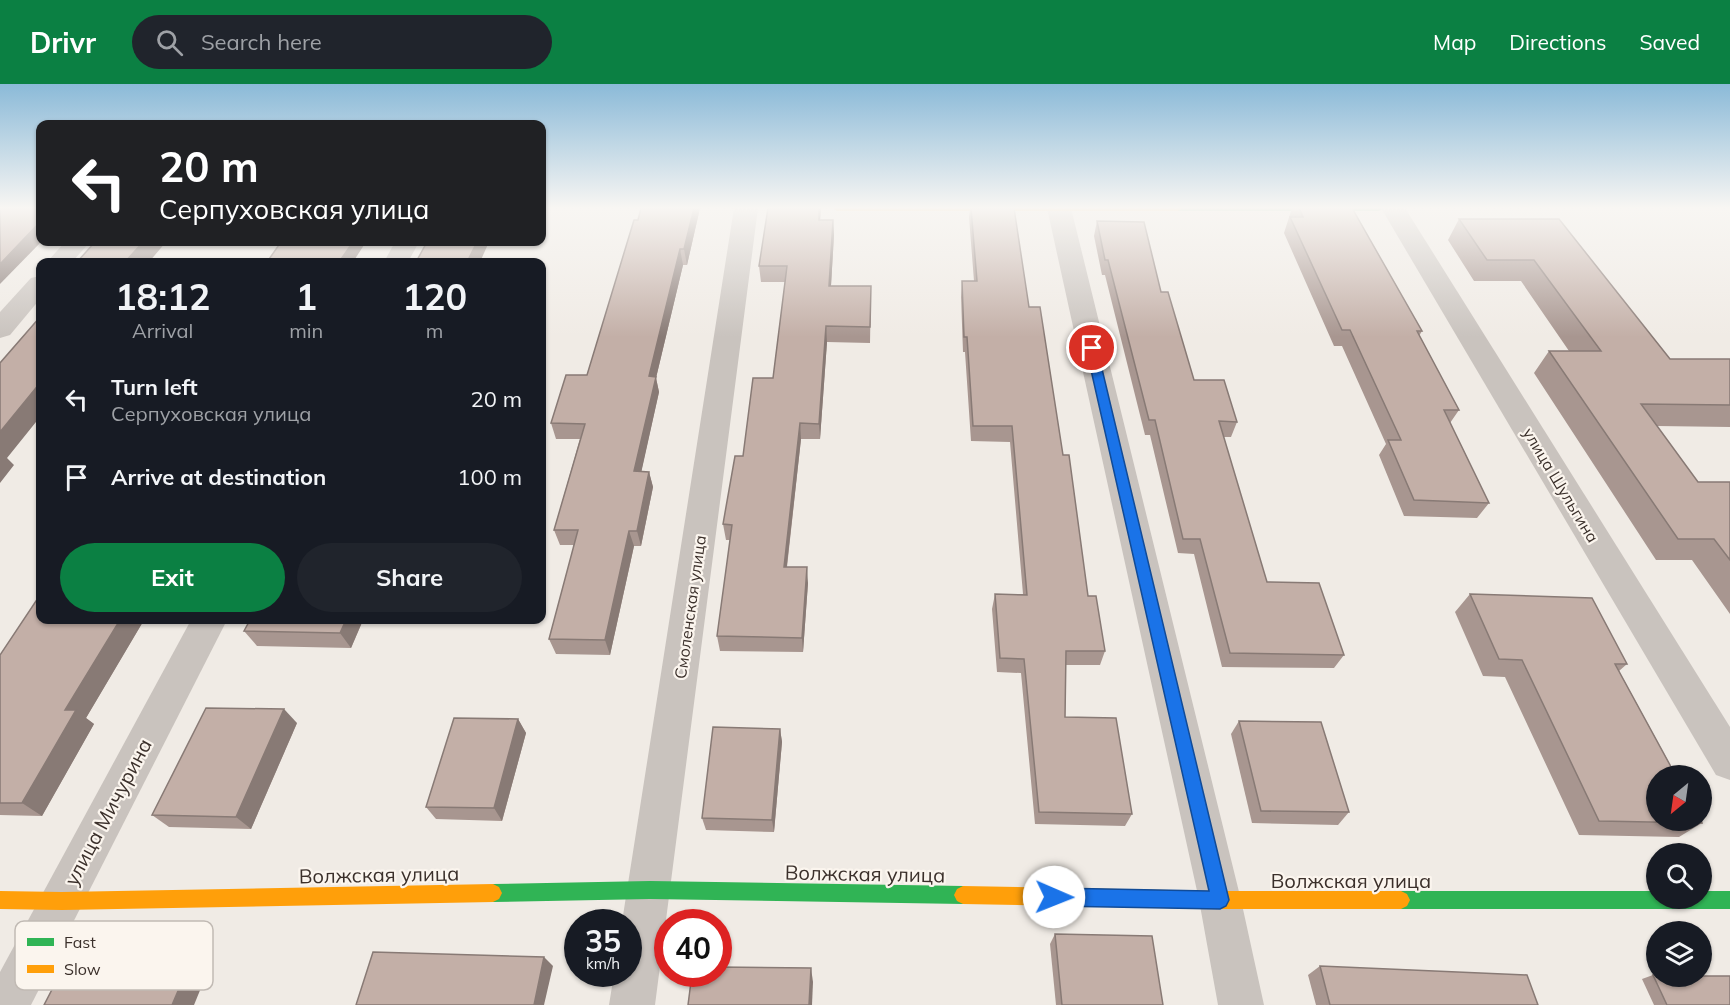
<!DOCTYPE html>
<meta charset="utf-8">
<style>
:root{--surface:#171b24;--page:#20242c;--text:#f1f3f6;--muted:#9ea1a6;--accent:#0b8043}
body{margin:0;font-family:Mulish,sans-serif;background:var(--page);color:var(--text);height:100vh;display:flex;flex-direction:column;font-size:22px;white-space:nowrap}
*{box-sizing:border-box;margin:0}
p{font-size:20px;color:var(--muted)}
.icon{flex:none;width:33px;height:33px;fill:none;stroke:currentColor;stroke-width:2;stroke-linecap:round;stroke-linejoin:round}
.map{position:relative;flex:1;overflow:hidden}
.sheet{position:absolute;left:36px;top:174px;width:510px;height:366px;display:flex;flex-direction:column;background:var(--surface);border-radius:12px;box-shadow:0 2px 4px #0004}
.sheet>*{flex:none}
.hud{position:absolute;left:36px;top:36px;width:510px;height:126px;border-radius:12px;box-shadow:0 2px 4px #0004;background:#202124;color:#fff;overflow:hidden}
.needle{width:39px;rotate:209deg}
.fabs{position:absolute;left:1646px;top:681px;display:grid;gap:12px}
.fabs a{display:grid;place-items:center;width:66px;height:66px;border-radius:50%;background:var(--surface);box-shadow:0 2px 4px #0004;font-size:30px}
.speed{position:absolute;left:564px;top:825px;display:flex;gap:12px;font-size:30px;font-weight:700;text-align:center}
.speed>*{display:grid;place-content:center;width:78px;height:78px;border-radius:50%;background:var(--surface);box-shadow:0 2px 4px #0004;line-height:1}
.speed small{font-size:15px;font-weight:400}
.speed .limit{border:9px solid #d22;background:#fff;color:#111}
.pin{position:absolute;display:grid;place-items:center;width:51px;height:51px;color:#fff;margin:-26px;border:3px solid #fff;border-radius:50%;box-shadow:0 2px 6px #0007}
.me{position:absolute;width:66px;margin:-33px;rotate:91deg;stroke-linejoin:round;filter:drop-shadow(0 0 4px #0008)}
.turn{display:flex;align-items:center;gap:21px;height:126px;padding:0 24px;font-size:27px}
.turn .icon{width:78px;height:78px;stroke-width:2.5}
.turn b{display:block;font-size:42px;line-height:51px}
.eta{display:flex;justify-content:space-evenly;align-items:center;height:102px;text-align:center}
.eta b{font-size:36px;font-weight:700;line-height:42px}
.action{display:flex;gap:12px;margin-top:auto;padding:12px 24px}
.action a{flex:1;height:69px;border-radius:36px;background:var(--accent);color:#fff;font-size:24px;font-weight:700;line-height:69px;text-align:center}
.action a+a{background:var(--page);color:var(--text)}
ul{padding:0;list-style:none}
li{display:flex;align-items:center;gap:18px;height:78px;padding:0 24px}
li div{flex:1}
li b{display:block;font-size:22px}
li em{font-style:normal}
header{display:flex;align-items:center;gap:36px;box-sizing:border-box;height:84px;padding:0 30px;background:var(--accent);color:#fff}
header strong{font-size:28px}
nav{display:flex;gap:33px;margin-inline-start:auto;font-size:21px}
.search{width:420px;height:54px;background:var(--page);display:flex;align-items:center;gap:15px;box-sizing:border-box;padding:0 21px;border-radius:33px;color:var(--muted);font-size:22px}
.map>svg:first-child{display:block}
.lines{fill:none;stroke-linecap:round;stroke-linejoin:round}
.street{fill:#c9c3be;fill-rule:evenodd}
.fast{fill:#30b455;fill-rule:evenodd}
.slow{fill:#ff9f0a;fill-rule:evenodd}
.wall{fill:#a89690}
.shaded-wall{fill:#887a75}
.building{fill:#c3afa7;stroke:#887a75;stroke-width:1.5}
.route{fill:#1a73e8;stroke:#114b97;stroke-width:1.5}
.labels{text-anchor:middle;stroke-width:4.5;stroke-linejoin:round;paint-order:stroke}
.street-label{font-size:16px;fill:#3b302b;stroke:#fbf5ee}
.near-street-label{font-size:20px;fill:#3b302b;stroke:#fbf5ee}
.key{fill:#fbf5ee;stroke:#c1bab4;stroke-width:1.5}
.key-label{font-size:16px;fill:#3b302b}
</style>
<header>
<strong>Drivr</strong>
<div class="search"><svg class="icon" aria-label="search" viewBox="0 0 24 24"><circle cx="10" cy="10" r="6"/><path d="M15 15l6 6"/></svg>Search here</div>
<nav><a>Map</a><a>Directions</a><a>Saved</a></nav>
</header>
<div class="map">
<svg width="1730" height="921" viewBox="0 0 1730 921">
<rect width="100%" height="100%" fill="#f0ebe5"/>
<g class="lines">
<g class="street">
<path d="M734,124H758L655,921H609L614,890H628V838H622Z"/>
<path d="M1047,124H1071L1241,816L1264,921H1218L1199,816Z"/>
<path d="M1381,124H1405L1730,643V696L1716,691Z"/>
<path d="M65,158H90L72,178H47Z"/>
<path d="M395,158H419L408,178H384Z"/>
<path d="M40,192V215L10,251L0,254V228L31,194Z"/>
<path d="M191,536H227L31,921H0V888Z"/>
</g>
<g class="fast">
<path d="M1173,124H1384L1379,127H1178Z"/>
<path d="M650,797L963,802L969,805L972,811L969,817L963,820L650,815L493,818L487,815L484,809L487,803L493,800Z"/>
<path d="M1401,807H1656V814H1701V807H1730V825H1401L1395,822L1392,816L1395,810Z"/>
</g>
<g class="slow">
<path d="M832,124H1183L1178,127H837Z"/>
<path d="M493,800L499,803L502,809L499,815L493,818L62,826L0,825V807L62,808Z"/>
<path d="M963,802L1220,807H1401L1407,810L1410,816L1407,822L1401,825H1220L963,820L957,817L954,811L957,805Z"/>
</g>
</g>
<g class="wall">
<path d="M700,124L687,181H683L656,294L659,308L641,388H649L653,403L641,462H634L610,571L556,570L549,555L574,461H560L554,446L580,355H556L551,339L587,291L638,136Z"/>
<path d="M768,124H821L820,136H833L834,151L831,202H871L870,259L827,258L820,355H801L787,483L808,499L803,568L720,567L717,552L730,456H726L723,440L743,372L773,294L785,198H761L759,182Z"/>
<path d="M970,124H971L1029,223L1063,371L1088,512L1105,567L1100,581H1066L1065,633L1132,730L1125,742L1035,740L1021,589L997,588L992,525L995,510H1023L1010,358L971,357L965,268H963L961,213L962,197H974L969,133Z"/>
<path d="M1292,124H1352L1422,247L1419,252L1459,326L1450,339L1489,419L1477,434L1404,432L1379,371L1386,360L1342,262H1334L1284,149Z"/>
<path d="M1459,135H1559L1670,275H1730V343L1657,342L1698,398H1730V530L1692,476H1656L1534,289L1549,267H1569L1521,197H1474L1448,156Z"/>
<path d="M1097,137L1161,208L1194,296L1237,338L1231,353H1223L1267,498L1344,571L1334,584L1222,583L1194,470L1178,469L1150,351H1145L1105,191H1102L1094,152Z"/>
<path d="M1470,510L1627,580L1619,587L1702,739L1679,753L1579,751L1505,593L1483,592L1455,528Z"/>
<path d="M40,536H144L86,634L94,640L42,732L0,731V571Z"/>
<path d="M250,536H363L351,564L257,562L244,547Z"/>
<path d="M518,635L526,649L502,737L436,735L426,723Z"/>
<path d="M1239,637L1349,728L1338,741L1252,739L1231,650Z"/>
<path d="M297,639L251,745L169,743L152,731Z"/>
<path d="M780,645L782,658L774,748L706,746L702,734Z"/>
<path d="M1055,850L1163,921H1056L1050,860Z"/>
<path d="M1320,882L1538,921H1316L1308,891Z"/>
<path d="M1653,891L1730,921H1654L1642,895Z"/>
</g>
<g class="shaded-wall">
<path d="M694,124H700L687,181L684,165Z"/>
<path d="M819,124H821L819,151Z"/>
<path d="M833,136L834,151L830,218L829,202Z"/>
<path d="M40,138L41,158L0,200V180Z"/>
<path d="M143,158H166L149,178H125Z"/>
<path d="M353,158H366L353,178H339Z"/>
<path d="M477,158H489L480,178H467Z"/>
<path d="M680,165L683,181L656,294L659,308L638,403L634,387L649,292Z"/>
<path d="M826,242L827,258L820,355L819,340Z"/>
<path d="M40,299V333L7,374L14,381L0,399V348Z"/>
<path d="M800,339L801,355L785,498L784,483Z"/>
<path d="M649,388L653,403L641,462L637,447Z"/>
<path d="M629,447L634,462L610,571L605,556Z"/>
<path d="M807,483L808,499L803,568L802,554Z"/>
<path d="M120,536H144L86,634L94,640L42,732L22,719L65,626Z"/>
<path d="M346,536H363L351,564L340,549Z"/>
<path d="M284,625L297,639L251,745L236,733Z"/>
<path d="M518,635L526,649L502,737L494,724Z"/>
<path d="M780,645L782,658L774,748L772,736Z"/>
<path d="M195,867L212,877L194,921H172Z"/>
<path d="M544,873L553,882L544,921H534Z"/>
<path d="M811,884L813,898L812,921H809Z"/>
</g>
<g class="building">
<path d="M0,124H40V138L0,180Z"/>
<path d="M641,124H694L684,165H680L649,292L656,293L634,387L649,388L637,447H629L605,556L549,555L578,446H554L585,340L551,339L566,291H587L634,136H638Z"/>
<path d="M768,124H819V136H833L829,202H871L870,243L826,242L819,340L800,339L784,483H807L802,554L717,552L732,441L723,440L735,372H743L753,294H773L787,182H759Z"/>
<path d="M971,124H1014L1029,223H1040L1063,371H1069L1088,512H1096L1105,567H1066L1065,633L1116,634L1132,730L1039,728L1024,575L1000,574L995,510L1027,511L1012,342H973L967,253H964L962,197H977Z"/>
<path d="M1299,124H1352L1422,247H1417L1459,326H1444L1489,419L1414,416L1388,356H1401L1350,246H1342L1290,133H1303Z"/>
<path d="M1459,135H1559L1670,275H1730V321L1641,320L1698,398H1730V476L1714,455H1678L1549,267H1601L1534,176H1487Z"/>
<path d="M1097,137L1144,138L1161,208H1168L1194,296H1224L1237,338L1219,337L1267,498L1319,499L1344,571L1230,569L1200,455H1183L1155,336H1149L1108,176H1105Z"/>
<path d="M95,158H143L125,178H77Z"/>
<path d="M281,158H353L339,178H267Z"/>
<path d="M427,158H477L467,178H416Z"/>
<path d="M40,233V299L0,348V279Z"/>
<path d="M1470,510L1592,514L1627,580H1615L1676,692H1656V736H1701L1702,739L1599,737L1522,576L1499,575Z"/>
<path d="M40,511V536H120L65,626H76L22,719H0V571Z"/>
<path d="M250,536H346L340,549L244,547Z"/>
<path d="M206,624L284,625L236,733L152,731Z"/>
<path d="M454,634L518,635L494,724L426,723Z"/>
<path d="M1239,637L1321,638L1349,728L1261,727Z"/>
<path d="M713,643L780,645L772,736L702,734Z"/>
<path d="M1055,850L1152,852L1163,921H1062Z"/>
<path d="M73,865L195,867L172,921H44Z"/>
<path d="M373,868L544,873L534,921H356Z"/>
<path d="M1320,882L1527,891L1538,921H1330Z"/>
<path d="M718,883L811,884L809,921H688L692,890H718Z"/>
<path d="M1653,891H1656V892H1730V921H1667Z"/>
</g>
<linearGradient id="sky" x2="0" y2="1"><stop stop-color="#8bbad8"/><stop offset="0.49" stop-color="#f8f6f3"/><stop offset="1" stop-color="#f8f6f3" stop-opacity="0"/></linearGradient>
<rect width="1730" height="253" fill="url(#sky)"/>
<path class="route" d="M1092,260L1097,264L1229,816L1226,822L1220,825L1054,822L1047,819L1045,813L1047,807L1054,804L1209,807L1086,264Z"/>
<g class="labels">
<g class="street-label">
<text transform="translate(1561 401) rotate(59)" y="6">улица Шульгина</text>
<text transform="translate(690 523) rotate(-82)" y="6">Смоленская улица</text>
</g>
<g class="near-street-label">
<text transform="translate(108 728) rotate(-62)" y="7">улица Мичурина</text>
<text transform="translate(865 790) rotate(1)" y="7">Волжская улица</text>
<text transform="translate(379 791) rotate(-1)" y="7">Волжская улица</text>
<text x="1351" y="804">Волжская улица</text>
</g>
</g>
<rect x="15" y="837" width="198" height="69" rx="9" class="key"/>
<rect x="27" y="854" width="27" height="8" fill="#30b455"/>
<rect x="27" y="881" width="27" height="8" fill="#ff9f0a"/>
<g class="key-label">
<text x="64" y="864">Fast</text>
<text x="64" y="891">Slow</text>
</g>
</svg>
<div class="fabs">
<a><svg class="needle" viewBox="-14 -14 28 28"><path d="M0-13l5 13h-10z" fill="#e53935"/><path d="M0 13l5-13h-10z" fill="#9ea1a6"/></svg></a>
<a><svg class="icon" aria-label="search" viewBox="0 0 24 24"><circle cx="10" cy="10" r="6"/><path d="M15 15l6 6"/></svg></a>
<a><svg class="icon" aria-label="layers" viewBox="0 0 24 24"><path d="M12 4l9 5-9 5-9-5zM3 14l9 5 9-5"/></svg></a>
</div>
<div class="speed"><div>35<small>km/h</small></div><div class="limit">40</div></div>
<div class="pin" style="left:1092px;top:264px;background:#d93025"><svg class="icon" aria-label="arrive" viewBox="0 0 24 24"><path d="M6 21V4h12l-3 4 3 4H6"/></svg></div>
<svg class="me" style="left:1054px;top:813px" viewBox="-20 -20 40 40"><circle r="19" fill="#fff"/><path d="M0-13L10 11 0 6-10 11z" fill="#1a73e8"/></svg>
<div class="hud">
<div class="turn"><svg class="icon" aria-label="left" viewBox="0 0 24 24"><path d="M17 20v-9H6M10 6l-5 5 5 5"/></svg><div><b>20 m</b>Серпуховская улица</div></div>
</div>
<section class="sheet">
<div class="eta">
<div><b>18:12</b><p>Arrival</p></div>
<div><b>1</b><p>min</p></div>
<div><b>120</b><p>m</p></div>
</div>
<ul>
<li><svg class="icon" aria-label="left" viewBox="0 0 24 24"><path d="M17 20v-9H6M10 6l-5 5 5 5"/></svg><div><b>Turn left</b><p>Серпуховская улица</p></div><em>20 m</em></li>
<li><svg class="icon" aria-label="arrive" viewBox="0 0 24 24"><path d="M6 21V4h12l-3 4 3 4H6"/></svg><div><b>Arrive at destination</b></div><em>100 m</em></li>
</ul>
<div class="action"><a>Exit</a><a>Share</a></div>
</section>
</div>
